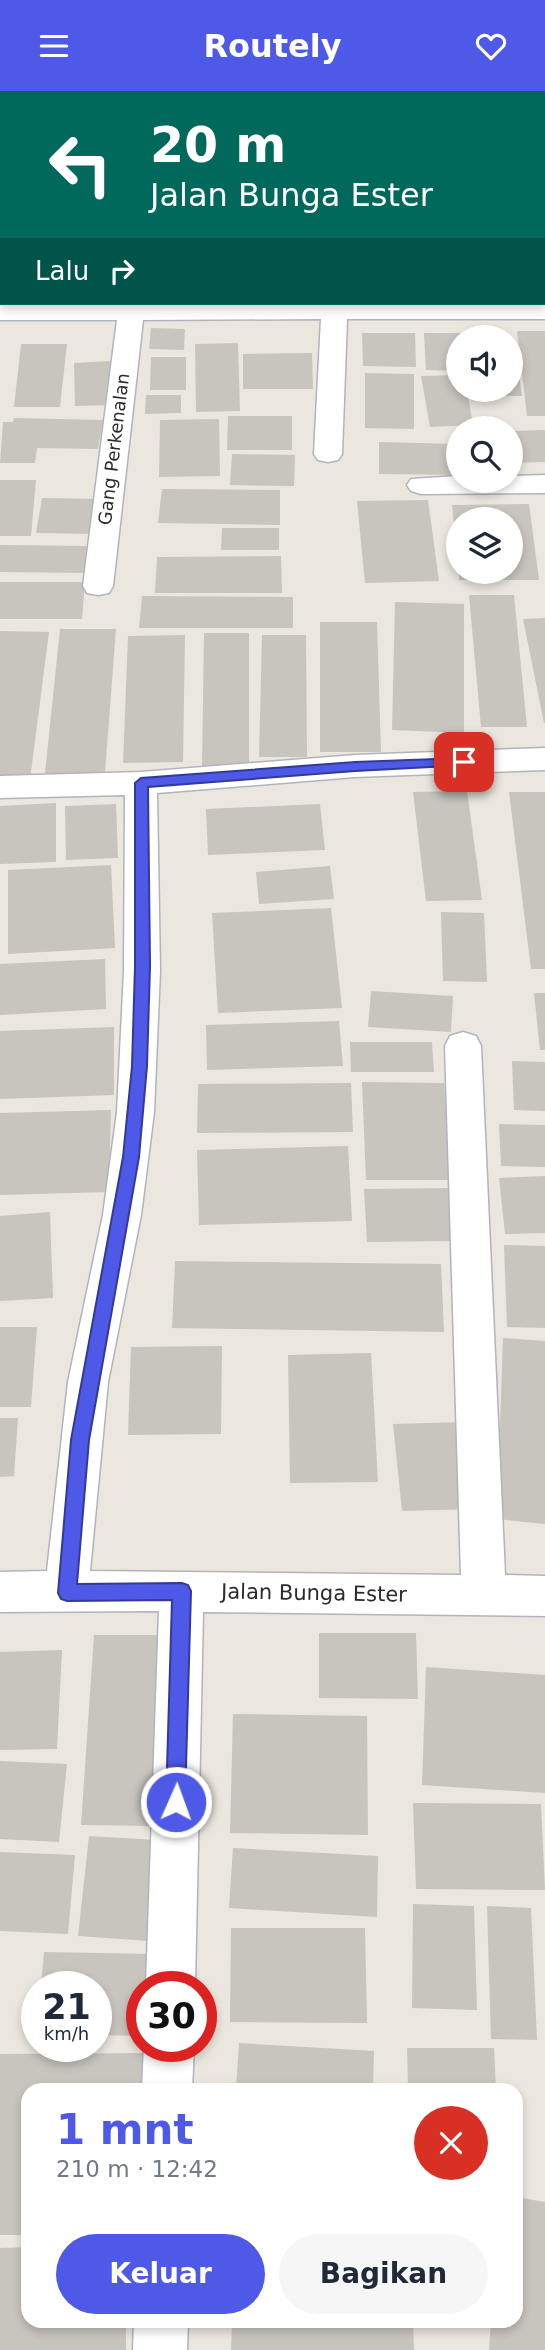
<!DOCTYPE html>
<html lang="id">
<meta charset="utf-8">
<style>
:root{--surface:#fff;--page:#f6f6f7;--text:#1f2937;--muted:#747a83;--accent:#4e59e8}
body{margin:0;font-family:"DejaVu Sans",sans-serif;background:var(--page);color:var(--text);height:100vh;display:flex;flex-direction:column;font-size:26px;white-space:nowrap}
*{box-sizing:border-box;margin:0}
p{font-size:23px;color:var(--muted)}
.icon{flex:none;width:38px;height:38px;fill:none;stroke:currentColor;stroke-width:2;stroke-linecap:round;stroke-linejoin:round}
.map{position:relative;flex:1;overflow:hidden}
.panel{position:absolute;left:21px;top:1992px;width:502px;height:245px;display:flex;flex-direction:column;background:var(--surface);border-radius:21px;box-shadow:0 4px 10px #0003}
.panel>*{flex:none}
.guide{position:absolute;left:0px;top:0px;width:546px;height:214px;box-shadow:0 4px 10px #0003;background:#00695c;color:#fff;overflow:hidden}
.controls{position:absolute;left:446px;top:234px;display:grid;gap:14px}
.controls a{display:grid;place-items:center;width:77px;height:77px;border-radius:50%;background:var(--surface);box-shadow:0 4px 10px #0003;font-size:35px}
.speed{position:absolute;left:21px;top:1880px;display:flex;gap:14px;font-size:35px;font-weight:700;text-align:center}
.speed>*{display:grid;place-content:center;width:91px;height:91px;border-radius:50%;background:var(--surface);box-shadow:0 4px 10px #0003;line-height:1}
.speed small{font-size:18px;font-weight:400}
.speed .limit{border:10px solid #d22;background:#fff;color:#111}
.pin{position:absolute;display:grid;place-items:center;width:60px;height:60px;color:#fff;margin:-30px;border-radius:14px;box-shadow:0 4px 10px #0006}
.me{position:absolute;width:77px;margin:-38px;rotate:2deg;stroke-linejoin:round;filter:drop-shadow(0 0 5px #0008)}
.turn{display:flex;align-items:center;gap:24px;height:147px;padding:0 35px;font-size:32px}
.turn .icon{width:91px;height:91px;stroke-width:2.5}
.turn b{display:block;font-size:49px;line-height:60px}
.then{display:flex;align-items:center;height:66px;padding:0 35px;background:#0003;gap:14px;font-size:26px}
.round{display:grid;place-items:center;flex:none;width:74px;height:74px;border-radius:37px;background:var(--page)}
.head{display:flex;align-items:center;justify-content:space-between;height:119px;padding:0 35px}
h1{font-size:42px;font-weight:700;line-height:52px;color:var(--accent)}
.primary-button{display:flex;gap:14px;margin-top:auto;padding:14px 35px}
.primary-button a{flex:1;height:80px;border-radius:42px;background:var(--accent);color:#fff;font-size:28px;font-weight:700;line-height:80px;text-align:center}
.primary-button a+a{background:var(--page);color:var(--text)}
header{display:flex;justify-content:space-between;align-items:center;height:91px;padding:0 35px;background:var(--accent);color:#fff;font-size:32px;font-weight:700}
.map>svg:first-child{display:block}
.building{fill:#c7c5bd}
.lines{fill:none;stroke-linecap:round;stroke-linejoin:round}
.minor-casing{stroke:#b2b3bd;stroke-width:3}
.minor{fill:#fff;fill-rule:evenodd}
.route{fill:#4e59e8;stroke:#333a97;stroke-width:2}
.labels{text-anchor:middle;stroke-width:6;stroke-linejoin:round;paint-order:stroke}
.far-street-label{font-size:18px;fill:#2b2b2b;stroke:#fff}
.street-label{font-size:21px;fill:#2b2b2b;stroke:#fff}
</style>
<header><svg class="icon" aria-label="menu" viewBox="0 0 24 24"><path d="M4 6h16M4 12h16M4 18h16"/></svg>Routely<svg class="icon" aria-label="heart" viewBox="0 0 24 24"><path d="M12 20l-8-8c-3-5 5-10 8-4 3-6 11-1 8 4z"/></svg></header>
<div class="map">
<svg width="545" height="2259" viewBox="0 0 545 2259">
<rect width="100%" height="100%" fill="#ebe7de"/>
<g class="building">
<path d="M151,237L185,238L184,259L149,258Z"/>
<path d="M517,240H545V325H527Z"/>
<path d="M362,242H415L416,276L363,275Z"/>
<path d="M424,242H463V247H458V280L426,279Z"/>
<path d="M238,252L240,320L196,321L195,253Z"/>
<path d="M21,253H67L60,316H14Z"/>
<path d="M511,254H515L522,305H473L472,299H511Z"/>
<path d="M312,262L313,298H243V263Z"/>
<path d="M151,266H186V299H150Z"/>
<path d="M111,270L112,314L75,315L74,272Z"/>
<path d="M365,282L414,283V338L365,337Z"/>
<path d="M458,284V299H467L473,334L430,336L421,285Z"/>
<path d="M146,304H181V322L145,323Z"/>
<path d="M228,325H292V359H227Z"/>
<path d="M14,327L103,329L98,358L37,357L35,372H0L3,331H13Z"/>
<path d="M219,328L220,385L159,386L160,329Z"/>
<path d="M545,339V371L511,372V340Z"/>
<path d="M379,351L458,353V384L379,383Z"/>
<path d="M232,363L295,364L294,395L230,394Z"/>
<path d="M0,389H36L31,445H0Z"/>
<path d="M162,398L280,399V434L158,432Z"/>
<path d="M42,407L100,408L95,443L36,442Z"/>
<path d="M428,409L439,490L365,492L357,410Z"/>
<path d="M529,413L539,489H459V481H511V429H458L457,463L452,414Z"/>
<path d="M222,437H279V459H221Z"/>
<path d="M0,454L93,455L90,482L0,481Z"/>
<path d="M281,465L282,502H155L157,466Z"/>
<path d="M0,491H85L82,528H0Z"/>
<path d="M469,504H514L527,636H481Z"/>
<path d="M142,505L293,506V537H139Z"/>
<path d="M395,511L464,513V642L392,639Z"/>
<path d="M545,527V632H544L523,528Z"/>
<path d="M320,531H377L381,661H320Z"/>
<path d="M60,538H116L105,682H45Z"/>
<path d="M0,540L49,541L30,689L0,688Z"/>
<path d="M204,542H249V676L202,677Z"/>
<path d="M185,544L183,671L123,672L128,545Z"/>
<path d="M262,544H306L307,666H259Z"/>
<path d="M467,700L482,809L426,810L413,701Z"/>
<path d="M509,701H545V878H531Z"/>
<path d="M56,712V771L0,773V715Z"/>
<path d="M116,713L118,767L66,769L65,715Z"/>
<path d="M320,713L325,759L208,764L206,718Z"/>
<path d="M111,774L115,857L8,863V779Z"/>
<path d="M330,775L334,808L259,813L256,781Z"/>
<path d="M331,817L342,917L218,922L212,822Z"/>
<path d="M441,821L484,822L487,891L443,890Z"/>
<path d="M105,868L106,918L0,924V873Z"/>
<path d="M371,900L453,905L451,941L368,936Z"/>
<path d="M534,902H545V959H540Z"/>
<path d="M339,930L343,975L207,979L206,934Z"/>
<path d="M114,936V1004L0,1008V940Z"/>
<path d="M350,951H432L434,981H351Z"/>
<path d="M512,970L545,971V1020L514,1019Z"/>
<path d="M362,991L444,992L451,1089H366Z"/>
<path d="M351,992L353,1041L197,1042L198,993Z"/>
<path d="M111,1019L109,1101L0,1104V1022Z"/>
<path d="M499,1033L545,1034V1076L501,1075Z"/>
<path d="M348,1055L352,1130L199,1134L197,1059Z"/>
<path d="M545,1085V1142L505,1143L499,1087Z"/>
<path d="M453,1097L457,1150L367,1151L364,1098Z"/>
<path d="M50,1121L53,1207L0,1210V1125Z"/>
<path d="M504,1154L545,1155V1237L507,1236Z"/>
<path d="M175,1170L441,1173L444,1241L172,1237Z"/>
<path d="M0,1236H37L31,1316H0Z"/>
<path d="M503,1247L545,1250V1433L497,1428Z"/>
<path d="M222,1255L221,1343L128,1344L131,1256Z"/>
<path d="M371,1262L378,1391L290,1392L288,1264Z"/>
<path d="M0,1327H18L14,1385L0,1386Z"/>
<path d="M463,1331L474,1418L402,1420L393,1333Z"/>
<path d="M319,1542H416L418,1608L319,1607Z"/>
<path d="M94,1544H166L156,1735L81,1734Z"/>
<path d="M62,1559L57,1658L0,1659V1561Z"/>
<path d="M426,1576L545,1584V1702L422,1694Z"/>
<path d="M233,1623L367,1625L368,1744L230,1742Z"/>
<path d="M0,1670L67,1673L59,1751L0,1748Z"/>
<path d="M413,1712L541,1713L545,1799L416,1798Z"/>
<path d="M89,1745L157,1749L148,1850L78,1845Z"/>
<path d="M233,1757L378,1765L377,1826L229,1817Z"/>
<path d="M0,1761L75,1764L68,1843L0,1840Z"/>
<path d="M413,1813L474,1815L477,1919L412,1917Z"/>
<path d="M487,1815L531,1817L537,1949L491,1948Z"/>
<path d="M231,1837H365L367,1932L230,1931Z"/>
<path d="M44,1861L154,1863L152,1895H142V1945L96,1944V1895H41Z"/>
<path d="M239,1952L374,1960L373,1998H236Z"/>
<path d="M407,1957H494L496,1998H408Z"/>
<path d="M152,1962L151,1998H28V2144H0V1963Z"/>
<path d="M516,2106L545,2111V2259H489L491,2230H516Z"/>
<path d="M28,2156V2230H126V2259H0V2157Z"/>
<path d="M232,2230H413L414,2259H231Z"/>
</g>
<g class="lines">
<g class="minor-casing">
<g id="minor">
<path d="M0,0L11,2H2V12Z"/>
<rect x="331" y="0" width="22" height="2"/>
<rect x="544" y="7" width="1" height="14"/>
<rect x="544" y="126" width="1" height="14"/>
<rect x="0" y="127" width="2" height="14"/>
<path d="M545,212V228H347L342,363L338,369L328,371L318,369L314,363L321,228L143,229L113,495L109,502L98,504L87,502L83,495L117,229H0V213Z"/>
<path d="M545,384V402L421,403L411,400L407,394L411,388L458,385V390H511V385Z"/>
<path d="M545,657V679L355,686L157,702L160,880L154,1021L141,1124L108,1291L90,1480L461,1484L445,955L450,945L463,941L476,945L481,955L505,1484L545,1485V1525L203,1521L195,1895H146L159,1520L0,1521V1481L47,1480L68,1291L103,1124L117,1021L124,880L125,704L0,707V685L141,681L355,664Z"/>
<path d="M144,1955H194L192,1998H142Z"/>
<path d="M134,2230H188L187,2259H133Z"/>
</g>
</g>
<use href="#minor" class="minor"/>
</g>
<path class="route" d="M464,667L470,671L468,674L355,680L148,696L150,875L147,975L139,1066L89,1349L77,1493L182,1492L188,1494L191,1500L185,1711L182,1718L176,1720L169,1718L166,1711L172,1509L67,1510L61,1508L58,1502L71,1349L123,1066L132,975L135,875V692L141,687L355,671Z"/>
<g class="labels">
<g class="far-street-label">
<text transform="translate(114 358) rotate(-83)" y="6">Gang Perkenalan</text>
</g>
<g class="street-label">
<text transform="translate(314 1502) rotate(1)" y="7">Jalan Bunga Ester</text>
</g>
</g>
</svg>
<div class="controls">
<a><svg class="icon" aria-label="sound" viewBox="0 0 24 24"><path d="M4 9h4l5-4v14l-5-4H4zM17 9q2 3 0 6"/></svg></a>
<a><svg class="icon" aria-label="search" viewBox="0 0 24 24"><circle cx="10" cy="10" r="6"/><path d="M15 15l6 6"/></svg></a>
<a><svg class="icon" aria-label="layers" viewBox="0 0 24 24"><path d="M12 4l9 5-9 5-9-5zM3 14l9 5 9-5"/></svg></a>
</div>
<div class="speed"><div>21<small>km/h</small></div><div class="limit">30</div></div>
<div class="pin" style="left:464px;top:671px;background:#d93025"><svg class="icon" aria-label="arrive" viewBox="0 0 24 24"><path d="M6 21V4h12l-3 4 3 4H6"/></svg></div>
<svg class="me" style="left:176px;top:1711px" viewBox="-20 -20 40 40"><circle r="17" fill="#4e59e8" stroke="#fff" stroke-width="3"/><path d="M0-11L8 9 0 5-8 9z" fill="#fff"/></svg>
<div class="guide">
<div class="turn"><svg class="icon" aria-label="left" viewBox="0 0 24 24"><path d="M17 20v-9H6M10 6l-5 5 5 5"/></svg><div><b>20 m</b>Jalan Bunga Ester</div></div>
<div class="then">Lalu<svg class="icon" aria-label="right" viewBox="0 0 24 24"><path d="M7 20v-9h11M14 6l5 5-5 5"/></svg></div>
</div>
<section class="panel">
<div class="head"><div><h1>1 mnt</h1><p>210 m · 12:42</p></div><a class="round" style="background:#d93025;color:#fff"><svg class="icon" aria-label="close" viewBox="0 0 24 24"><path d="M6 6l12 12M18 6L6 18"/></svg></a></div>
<div class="primary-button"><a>Keluar</a><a>Bagikan</a></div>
</section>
</div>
